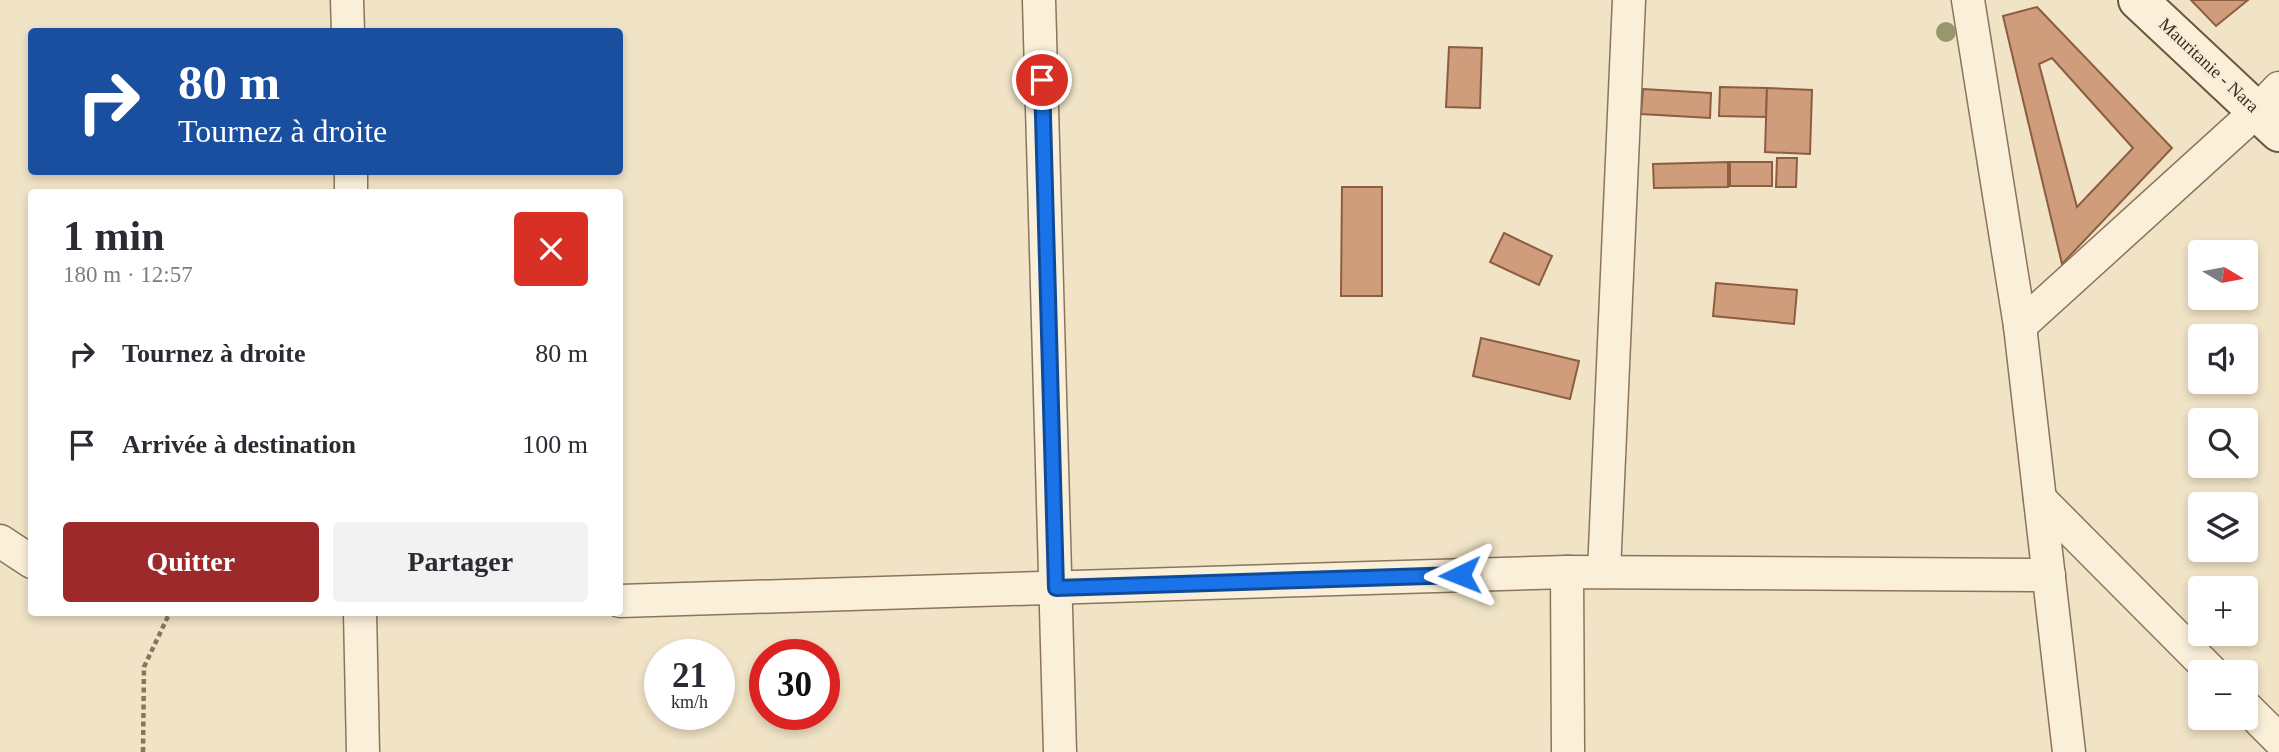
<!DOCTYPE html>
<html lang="fr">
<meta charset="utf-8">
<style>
:root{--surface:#fff;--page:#f2f2f3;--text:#2b2b33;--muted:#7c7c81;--accent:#9d292b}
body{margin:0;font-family:Georgia,serif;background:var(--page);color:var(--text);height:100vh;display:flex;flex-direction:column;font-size:26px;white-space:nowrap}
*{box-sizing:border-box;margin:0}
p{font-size:23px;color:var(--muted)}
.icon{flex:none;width:38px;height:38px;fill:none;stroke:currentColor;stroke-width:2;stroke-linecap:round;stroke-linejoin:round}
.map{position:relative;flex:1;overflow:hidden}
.drawer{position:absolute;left:28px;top:189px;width:595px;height:427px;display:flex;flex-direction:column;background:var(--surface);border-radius:7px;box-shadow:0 4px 10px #0003}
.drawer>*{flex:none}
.banner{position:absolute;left:28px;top:28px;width:595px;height:147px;border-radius:7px;box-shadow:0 4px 10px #0003;background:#1a4fa0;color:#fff;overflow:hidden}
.needle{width:46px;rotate:100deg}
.buttons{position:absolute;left:2188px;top:240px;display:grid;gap:14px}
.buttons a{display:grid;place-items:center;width:70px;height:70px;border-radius:7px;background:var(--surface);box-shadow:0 4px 10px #0003;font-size:35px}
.speed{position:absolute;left:644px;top:639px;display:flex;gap:14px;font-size:35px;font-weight:700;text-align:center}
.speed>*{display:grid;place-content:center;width:91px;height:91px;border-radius:50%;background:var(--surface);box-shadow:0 4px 10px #0003;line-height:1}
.speed small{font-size:18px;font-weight:400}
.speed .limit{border:10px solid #d22;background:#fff;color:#111}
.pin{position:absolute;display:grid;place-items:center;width:60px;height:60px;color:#fff;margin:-30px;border:4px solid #fff;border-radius:50%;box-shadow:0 2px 7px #0007}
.me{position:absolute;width:77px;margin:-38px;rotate:268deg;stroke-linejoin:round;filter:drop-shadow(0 0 5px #0008)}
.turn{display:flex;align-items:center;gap:24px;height:147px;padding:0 35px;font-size:32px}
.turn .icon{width:91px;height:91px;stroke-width:2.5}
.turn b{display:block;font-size:49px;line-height:60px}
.round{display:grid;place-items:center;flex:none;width:74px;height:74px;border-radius:7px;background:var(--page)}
.headline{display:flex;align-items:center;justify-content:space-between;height:119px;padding:0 35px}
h1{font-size:42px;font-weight:700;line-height:52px}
.button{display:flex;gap:14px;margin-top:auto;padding:14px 35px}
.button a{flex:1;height:80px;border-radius:7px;background:var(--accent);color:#fff;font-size:28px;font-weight:700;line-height:80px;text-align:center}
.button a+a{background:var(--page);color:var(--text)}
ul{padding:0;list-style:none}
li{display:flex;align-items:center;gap:21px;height:91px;padding:0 35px}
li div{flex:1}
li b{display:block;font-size:26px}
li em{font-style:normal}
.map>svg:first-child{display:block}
.building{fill:#cf9d7b;stroke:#8c5d40;stroke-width:2;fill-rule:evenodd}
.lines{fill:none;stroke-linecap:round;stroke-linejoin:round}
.minor-casing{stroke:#8c745b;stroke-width:35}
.secondary-casing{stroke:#6e553e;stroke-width:42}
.path{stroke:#8c745b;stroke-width:4.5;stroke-dasharray:5 3.5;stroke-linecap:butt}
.minor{stroke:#faf0da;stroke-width:32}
.secondary{stroke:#faf0da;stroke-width:38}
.tree{fill:#96976d}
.route-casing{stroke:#114b97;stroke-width:18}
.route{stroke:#1a73e8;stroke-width:12}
.labels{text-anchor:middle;stroke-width:5;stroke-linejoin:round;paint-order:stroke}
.street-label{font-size:18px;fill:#3c2d1f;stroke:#f7edd6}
</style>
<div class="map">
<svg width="2279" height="752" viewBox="0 0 2279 752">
<rect width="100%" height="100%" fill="#f0e3c6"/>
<g class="building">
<path d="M2191,0H2248L2216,26Z"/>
<path d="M2037,7L2172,148L2062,264L2003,16ZM2052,58L2133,148L2077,207L2039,64Z"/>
<path d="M1449,47L1482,48L1480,108L1446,107Z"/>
<path d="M1720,87L1767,88L1766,117L1719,116Z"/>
<path d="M1767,88L1812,90L1810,154L1765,152Z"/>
<path d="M1643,89L1711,93L1710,118L1641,114Z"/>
<path d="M1777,158H1797L1796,187H1776Z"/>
<path d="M1728,162V187L1654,188L1653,164Z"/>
<rect x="1730" y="162" width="42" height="24"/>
<path d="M1342,187H1382V296H1341Z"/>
<path d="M1504,233L1552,256L1539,285L1490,262Z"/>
<path d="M1716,283L1797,290L1794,324L1713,316Z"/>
<path d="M1481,338L1579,361L1570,399L1473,376Z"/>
</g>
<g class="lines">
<g class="minor-casing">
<g id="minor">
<path d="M347,0L348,32"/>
<path d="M1039,0L1060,752"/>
<path d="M1968,0L2020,326L2069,752"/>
<path d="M351,172V192"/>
<path d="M2020,326L2258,110L2279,88"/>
<path d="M2040,499L2212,672"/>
<path d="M0,541L32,562"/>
<path d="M1567,572L1568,752"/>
<path d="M1604,572L1629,0"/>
<path d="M620,601L1567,572L2049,575"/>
<path d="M360,612L363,752"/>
<path d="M2245,706L2279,740"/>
</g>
</g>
<g class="secondary-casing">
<path id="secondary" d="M2138,0L2279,132"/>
</g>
<path class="path" d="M143,752L144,667L170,612"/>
<use href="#minor" class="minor"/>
<use href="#secondary" class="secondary"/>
</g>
<circle class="tree" cx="1946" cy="32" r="10"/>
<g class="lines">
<g class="route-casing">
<path id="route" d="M1042,80L1056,588L1460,575"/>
</g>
<use href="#route" class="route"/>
</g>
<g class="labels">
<g class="street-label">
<text transform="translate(2209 65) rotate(43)" y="6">Mauritanie - Nara</text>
</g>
</g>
</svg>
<div class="buttons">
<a><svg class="needle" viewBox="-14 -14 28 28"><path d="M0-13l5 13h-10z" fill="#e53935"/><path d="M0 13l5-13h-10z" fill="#7c7c81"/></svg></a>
<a><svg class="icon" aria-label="sound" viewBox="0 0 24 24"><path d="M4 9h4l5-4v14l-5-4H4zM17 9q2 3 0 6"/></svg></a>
<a><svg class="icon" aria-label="search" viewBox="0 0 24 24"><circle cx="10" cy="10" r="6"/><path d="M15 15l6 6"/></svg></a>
<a><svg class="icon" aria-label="layers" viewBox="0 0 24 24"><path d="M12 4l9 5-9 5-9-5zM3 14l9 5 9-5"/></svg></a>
<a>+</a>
<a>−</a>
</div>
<div class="speed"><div>21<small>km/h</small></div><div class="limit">30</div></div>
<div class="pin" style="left:1042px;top:80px;background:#d93025"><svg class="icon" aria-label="arrive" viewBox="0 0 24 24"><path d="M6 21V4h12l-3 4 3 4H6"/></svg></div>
<svg class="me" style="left:1460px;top:575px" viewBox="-20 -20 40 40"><path d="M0-17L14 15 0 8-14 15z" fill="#1a73e8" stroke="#fff" stroke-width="4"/></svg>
<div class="banner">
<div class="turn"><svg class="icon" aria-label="right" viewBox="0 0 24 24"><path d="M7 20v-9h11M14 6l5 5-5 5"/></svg><div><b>80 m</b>Tournez à droite</div></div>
</div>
<section class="drawer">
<div class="headline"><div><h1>1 min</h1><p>180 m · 12:57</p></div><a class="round" style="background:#d93025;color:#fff"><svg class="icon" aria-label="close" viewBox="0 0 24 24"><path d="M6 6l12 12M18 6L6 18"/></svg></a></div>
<ul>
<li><svg class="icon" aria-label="right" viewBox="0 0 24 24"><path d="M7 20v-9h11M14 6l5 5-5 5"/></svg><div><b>Tournez à droite</b></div><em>80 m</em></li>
<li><svg class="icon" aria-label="arrive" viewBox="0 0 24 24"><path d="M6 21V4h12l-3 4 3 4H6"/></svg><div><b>Arrivée à destination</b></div><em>100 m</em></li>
</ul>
<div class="button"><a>Quitter</a><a>Partager</a></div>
</section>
</div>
